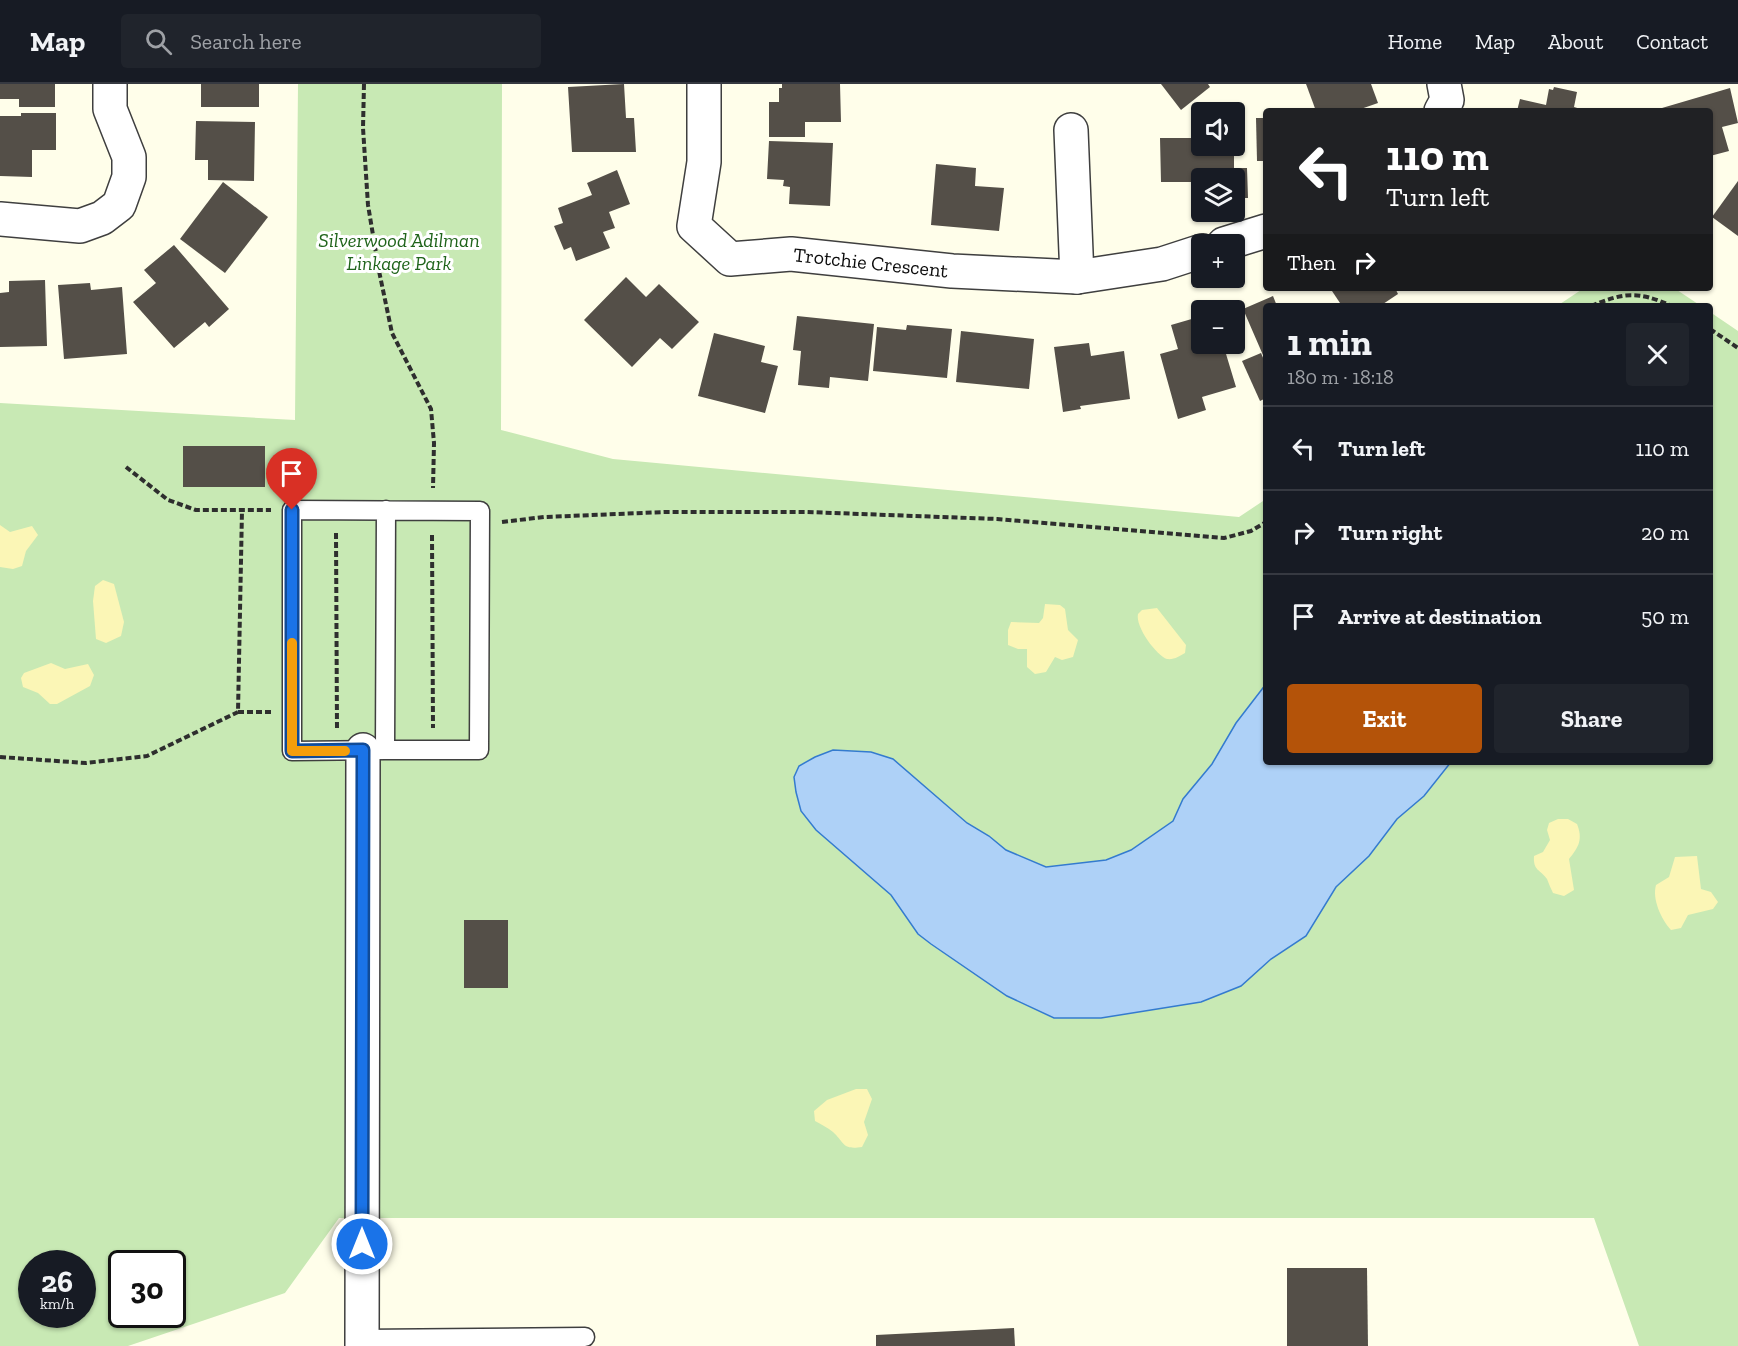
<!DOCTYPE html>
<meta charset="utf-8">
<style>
:root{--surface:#171b24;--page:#20242c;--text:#f1f3f6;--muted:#9ea1a6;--line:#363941;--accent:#b45309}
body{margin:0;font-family:"Zilla Slab",serif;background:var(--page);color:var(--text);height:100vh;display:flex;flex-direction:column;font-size:22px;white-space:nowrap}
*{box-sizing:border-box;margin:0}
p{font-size:20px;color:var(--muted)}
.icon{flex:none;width:33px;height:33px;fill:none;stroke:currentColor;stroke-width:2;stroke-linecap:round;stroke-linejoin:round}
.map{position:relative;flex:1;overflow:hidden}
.details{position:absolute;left:1263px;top:219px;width:450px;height:462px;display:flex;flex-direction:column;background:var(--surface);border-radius:6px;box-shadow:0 2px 4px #0004}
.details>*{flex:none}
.top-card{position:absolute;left:1263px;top:24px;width:450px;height:183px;border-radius:6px;box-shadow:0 2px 4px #0004;background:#202124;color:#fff;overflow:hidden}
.controls{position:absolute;left:1191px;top:18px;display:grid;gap:12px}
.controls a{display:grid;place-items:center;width:54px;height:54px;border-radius:6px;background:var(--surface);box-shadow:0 2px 4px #0004;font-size:30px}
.speed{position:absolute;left:18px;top:1166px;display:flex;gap:12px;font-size:30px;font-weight:700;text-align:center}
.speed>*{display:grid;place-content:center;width:78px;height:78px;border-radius:50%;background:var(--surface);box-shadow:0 2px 4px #0004;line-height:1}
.speed small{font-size:15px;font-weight:400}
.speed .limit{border:3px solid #111;border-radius:9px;background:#fff;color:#111}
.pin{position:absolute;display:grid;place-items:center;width:51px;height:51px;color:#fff;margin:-62px -26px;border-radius:50% 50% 50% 0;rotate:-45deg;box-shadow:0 0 6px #0007}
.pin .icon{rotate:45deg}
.me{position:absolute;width:66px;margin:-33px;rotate:0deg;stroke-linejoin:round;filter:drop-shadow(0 0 4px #0008)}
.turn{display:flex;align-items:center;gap:21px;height:126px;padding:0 24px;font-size:27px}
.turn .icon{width:78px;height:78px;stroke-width:2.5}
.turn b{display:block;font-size:42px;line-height:51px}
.then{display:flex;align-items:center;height:57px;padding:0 24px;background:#0003;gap:12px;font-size:22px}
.round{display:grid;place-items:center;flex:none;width:63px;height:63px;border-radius:6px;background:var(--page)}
.summary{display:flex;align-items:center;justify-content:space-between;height:102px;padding:0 24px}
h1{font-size:36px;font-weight:700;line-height:45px}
.action{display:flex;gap:12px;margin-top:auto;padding:12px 24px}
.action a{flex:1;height:69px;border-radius:6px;background:var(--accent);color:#fff;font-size:24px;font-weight:700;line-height:69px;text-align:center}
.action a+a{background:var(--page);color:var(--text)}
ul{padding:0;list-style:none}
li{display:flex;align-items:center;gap:18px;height:84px;padding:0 24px;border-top:2px solid var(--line)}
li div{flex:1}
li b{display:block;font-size:22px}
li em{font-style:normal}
header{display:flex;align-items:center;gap:36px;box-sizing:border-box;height:84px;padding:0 30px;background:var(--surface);border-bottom:2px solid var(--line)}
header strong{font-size:28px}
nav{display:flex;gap:33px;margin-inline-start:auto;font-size:21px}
.search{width:420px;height:54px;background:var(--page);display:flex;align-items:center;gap:15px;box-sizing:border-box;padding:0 21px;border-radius:6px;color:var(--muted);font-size:22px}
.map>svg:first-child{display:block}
.green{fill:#c8e9b4;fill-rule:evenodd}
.sand{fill:#fbf6b6}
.water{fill:#aed1f7;stroke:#347bcf;stroke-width:1.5}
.building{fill:#544f48}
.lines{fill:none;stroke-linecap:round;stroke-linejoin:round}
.service-casing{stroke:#3f3f3f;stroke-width:21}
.minor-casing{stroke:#3f3f3f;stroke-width:36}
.path{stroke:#2e2e2e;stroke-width:4;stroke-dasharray:6 3;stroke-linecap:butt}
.service{stroke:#fff;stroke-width:18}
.minor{stroke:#fff;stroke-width:33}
.route-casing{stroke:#114b97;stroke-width:15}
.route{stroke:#1a73e8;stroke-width:10}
.slow{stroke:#f59e0b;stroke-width:10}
.labels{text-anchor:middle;stroke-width:6;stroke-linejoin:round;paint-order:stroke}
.park-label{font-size:20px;font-style:italic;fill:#20641b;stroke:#fff}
.street-label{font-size:20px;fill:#0c0c0c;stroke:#fff}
</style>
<header>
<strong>Map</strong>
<div class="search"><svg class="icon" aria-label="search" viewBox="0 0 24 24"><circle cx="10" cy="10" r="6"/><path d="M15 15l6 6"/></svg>Search here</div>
<nav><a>Home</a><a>Map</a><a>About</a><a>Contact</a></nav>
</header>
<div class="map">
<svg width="1738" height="1262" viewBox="0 0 1738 1262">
<rect width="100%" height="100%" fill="#fffeea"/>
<g class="green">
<path d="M298,0H502L501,346L613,375L1239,433L1266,415V678H1710V228L1738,247V1262H1639L1594,1134H339L285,1209L128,1262H0V319L295,336ZM32,1179H82V1230H32ZM122,1179H172V1230H122Z"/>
<path d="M1584,204H1674L1701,222H1557Z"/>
</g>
<g class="sand">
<path d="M0,441L10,448L32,442L38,451L26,467L22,482L13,485L0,483Z"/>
<path d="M103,496L114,500L124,538L121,552L106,559L96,555L93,517L95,502Z"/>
<path d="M1045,520L1060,521L1065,525L1068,546L1078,556L1073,573L1062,576L1055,573L1046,588L1035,590L1027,583V565H1018L1008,561V546L1011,538L1039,539L1043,534Z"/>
<path d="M1157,524L1186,561L1185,569C1180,572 1174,576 1167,575C1157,572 1135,543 1138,530L1142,526Z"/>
<path d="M51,579L65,585L88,580L94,591L90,602L57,620H50L38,609L23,603L21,594L24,589Z"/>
<path d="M1558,735H1568L1577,740C1583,755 1579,763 1569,775L1574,806L1564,812L1553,809C1551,805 1549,800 1547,795C1540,785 1533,787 1534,772L1543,768L1550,756L1547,746L1549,739Z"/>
<path d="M1697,772L1701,805L1711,808L1718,818L1713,825L1688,831L1681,844L1671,846C1661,835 1652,815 1656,801L1669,793L1675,773Z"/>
<path d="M856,1005H867L872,1015L864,1038L868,1051L862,1063C842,1066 845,1059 833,1048C828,1044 821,1040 815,1037L814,1027L827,1016Z"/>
</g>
<path class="water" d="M1266,600V678H1451L1424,712L1397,735L1369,772L1336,803L1306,852L1271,875L1241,902L1201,918L1101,934H1054L1007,912L931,860L918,850L891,811L816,746L801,727L796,708L794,693L799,682L815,673L833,666L871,668L893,675L967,739L989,752L1006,766L1046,783L1106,776L1131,766L1173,737L1183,715L1212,680L1236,639Z"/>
<g class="building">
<path d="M0,0H55V23H19V15H0Z"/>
<rect x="201" y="0" width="58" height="23"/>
<path d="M624,0L626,34H634L636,68H572L568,3Z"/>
<path d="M782,0H840L841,38H805V53H769V18H779V4H782Z"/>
<path d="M1161,0H1208L1210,3L1181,26Z"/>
<path d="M1306,0H1371L1378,19L1355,27H1316Z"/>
<path d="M1554,3L1577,8L1574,23L1587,27H1517L1520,15L1546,21L1549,5L1553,6Z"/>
<path d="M1730,4L1738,39L1722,43L1729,67L1710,72V27H1663L1662,24Z"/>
<path d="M21,29H56V66H32V93L0,92V32H21Z"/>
<path d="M1256,34H1266V77H1257Z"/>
<path d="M196,37L255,38L254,97L208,96V76H195Z"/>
<path d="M1160,54H1202V62H1234V84H1247L1248,114H1237V119H1234V94H1202V119H1193V98H1161Z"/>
<path d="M769,57L833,59L830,122L789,120L790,103L783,102L784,96L767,95Z"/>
<path d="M936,80L976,84L975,102L1004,104L999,147L931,141Z"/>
<path d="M617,86L630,120L609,128L615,144L603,148L610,164L576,177L571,163L564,166L554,142L563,139L558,124L592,111L587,99Z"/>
<path d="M1738,97V152L1712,133Z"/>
<path d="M223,98L268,133L225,189L180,155Z"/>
<path d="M174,161L229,225L209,243L205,238L174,264L133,218L156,199L144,186Z"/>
<path d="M626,193L646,213L659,200L699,238L672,265L660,254L632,283L584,236Z"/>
<path d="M45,196L47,262L0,263V209L9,208V197Z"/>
<path d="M90,199L91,206L122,203L127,270L64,275L58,201Z"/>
<path d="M1330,204H1395L1398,210L1380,222H1342Z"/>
<path d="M1273,212L1277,222H1266V278L1243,225Z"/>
<path d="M797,232L874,240L868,297L830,293L829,304L798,301L801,267L793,266Z"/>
<path d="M1202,232V260H1223L1236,303L1202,313L1206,326L1178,335L1160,270L1178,265L1171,241Z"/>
<path d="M907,241L952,245L947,294L873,287L877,243L906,246Z"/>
<path d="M961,247L1034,255L1029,305L956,298Z"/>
<path d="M714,249L765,262L761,278L778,282L765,329L698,312Z"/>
<path d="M1089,259L1091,272L1124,267L1130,315L1080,322L1081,325L1063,328L1054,263Z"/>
<path d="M1261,269L1266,281V314L1260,317L1242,277Z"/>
<rect x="183" y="362" width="82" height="41"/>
<rect x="464" y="836" width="44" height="68"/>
<path d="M1287,1184H1367L1368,1262H1287Z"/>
<path d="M1014,1244L1015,1262H876V1251Z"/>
</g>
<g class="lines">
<g class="service-casing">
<g id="service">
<path d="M385,666L292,667V426L480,427L479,666H385L386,426"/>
<path d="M362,1255L585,1253"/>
</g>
</g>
<g class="minor-casing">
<g id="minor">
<path id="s1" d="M704,0V78L694,142L730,175L791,170L952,187L1077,193L1162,180L1202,167"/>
<path d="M1441,27L1447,16L1444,0"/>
<path d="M1071,46L1077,193"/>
<path d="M0,135L80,142L102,134L119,121L129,93V73L110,25V0"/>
<path d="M1224,160L1266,147"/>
<path d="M362,1262L363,666"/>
</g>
</g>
<g class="path">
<path d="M364,0L363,44L368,121L379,187L392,249L431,325L434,359L433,404"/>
<path d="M1591,222C1625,208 1638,207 1672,222"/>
<path d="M1710,245L1738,264"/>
<path d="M126,383L168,416L196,426H271"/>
<path d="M502,438L544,433L666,428H807L997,435L1224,454L1251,447L1266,438"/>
<path d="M336,449L337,645"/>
<path d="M432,451L433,644"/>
<path d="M238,628H271"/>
<path d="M0,673L86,679L147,672L238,628L242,426"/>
</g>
<use href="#service" class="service"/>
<use href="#minor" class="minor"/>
</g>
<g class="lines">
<g class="route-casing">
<path id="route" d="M292,426V667L363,666L362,1160"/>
</g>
<use href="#route" class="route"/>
<path class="slow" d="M292,559V667H345"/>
</g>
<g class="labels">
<g class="park-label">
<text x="399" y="163">Silverwood Adilman<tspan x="399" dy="23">Linkage Park</tspan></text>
</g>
<g class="street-label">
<text dy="7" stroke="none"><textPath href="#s1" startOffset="333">Trotchie Crescent</textPath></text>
</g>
</g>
</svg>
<div class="controls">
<a><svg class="icon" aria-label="sound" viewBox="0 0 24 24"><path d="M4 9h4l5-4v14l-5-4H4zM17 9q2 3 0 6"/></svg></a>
<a><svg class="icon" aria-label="layers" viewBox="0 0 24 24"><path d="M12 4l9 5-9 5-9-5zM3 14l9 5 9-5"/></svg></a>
<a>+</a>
<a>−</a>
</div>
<div class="speed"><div>26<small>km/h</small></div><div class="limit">30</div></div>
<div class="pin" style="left:292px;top:426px;background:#d93025"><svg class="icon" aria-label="arrive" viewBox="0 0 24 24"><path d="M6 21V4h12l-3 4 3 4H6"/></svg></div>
<svg class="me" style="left:362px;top:1160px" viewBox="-20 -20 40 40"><circle r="17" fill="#1a73e8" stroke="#fff" stroke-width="3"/><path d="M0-11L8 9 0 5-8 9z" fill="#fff"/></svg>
<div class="top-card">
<div class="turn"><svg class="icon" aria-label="left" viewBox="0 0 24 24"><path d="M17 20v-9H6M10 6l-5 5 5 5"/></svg><div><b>110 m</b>Turn left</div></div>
<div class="then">Then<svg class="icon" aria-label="right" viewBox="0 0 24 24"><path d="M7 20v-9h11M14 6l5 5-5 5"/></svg></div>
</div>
<section class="details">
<div class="summary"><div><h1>1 min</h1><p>180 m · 18:18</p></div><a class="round"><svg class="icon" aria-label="close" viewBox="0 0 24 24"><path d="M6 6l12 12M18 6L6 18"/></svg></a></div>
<ul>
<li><svg class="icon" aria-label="left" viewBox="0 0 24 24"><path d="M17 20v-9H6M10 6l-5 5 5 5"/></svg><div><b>Turn left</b></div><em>110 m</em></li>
<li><svg class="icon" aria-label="right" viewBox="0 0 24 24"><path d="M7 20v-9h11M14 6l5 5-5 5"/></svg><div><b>Turn right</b></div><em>20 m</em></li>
<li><svg class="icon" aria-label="arrive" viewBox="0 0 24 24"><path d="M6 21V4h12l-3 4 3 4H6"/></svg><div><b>Arrive at destination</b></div><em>50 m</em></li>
</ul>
<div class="action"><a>Exit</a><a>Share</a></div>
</section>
</div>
